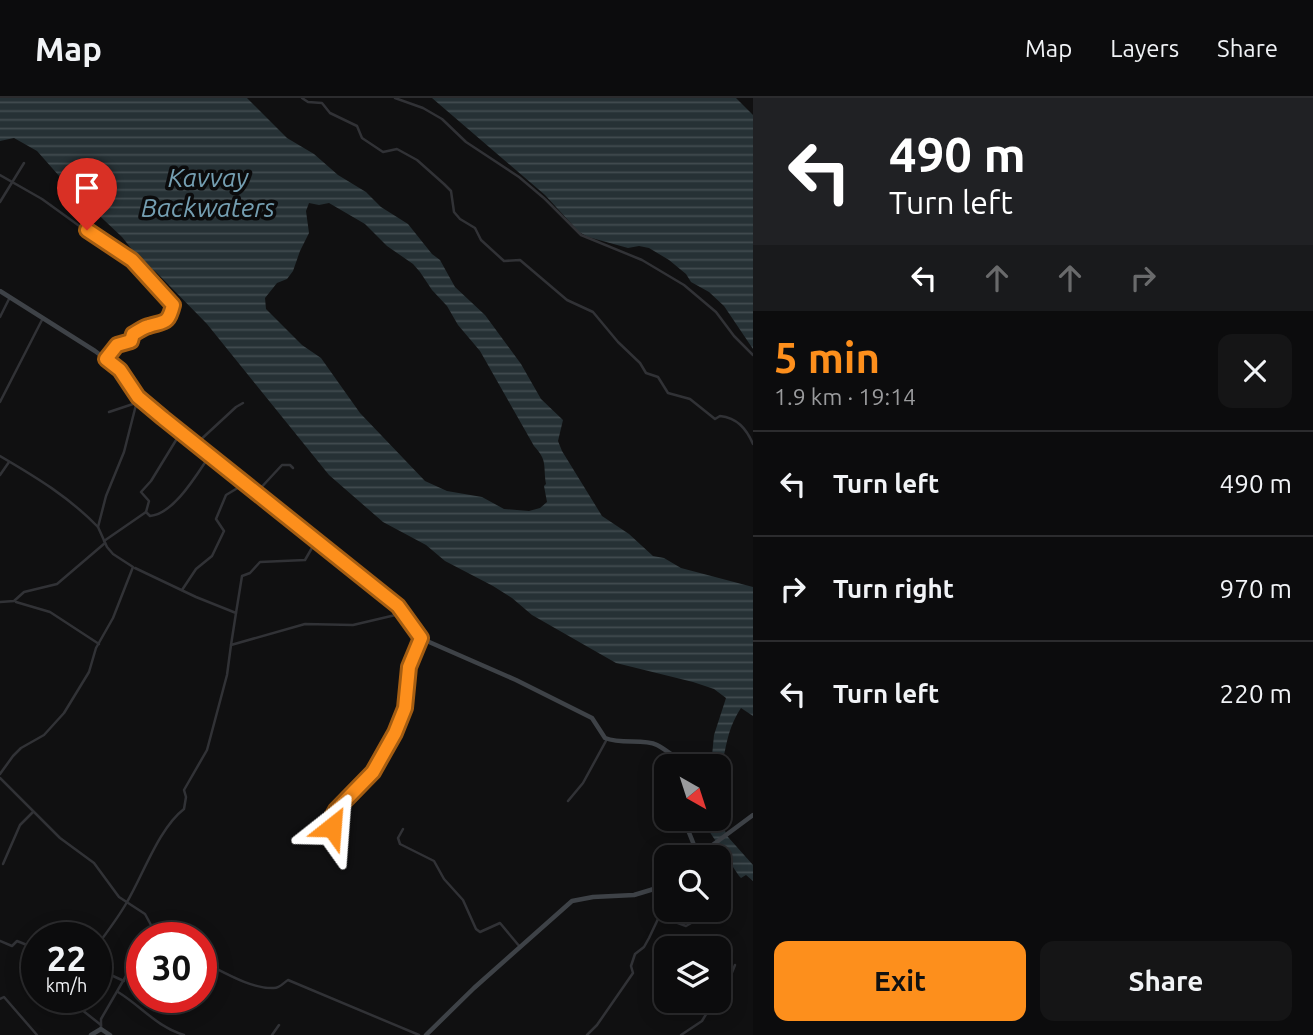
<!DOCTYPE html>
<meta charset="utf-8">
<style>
:root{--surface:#0c0c0d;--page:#151516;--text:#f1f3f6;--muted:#9a9b9d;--line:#2c2c2e;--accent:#fd8f1c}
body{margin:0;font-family:Ubuntu,sans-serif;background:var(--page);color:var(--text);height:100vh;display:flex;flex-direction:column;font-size:26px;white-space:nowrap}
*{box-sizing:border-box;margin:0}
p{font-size:23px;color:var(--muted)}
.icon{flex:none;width:38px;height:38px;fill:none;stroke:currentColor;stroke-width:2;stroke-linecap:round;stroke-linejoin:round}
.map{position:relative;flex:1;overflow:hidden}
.sheet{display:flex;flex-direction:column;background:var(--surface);width:560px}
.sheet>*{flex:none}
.hud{background:#202124;color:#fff;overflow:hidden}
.needle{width:46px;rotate:141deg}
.buttons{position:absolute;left:654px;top:656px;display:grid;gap:14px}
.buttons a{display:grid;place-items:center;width:77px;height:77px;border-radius:14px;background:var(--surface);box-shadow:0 4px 18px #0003,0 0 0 2px var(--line);font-size:35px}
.speed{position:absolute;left:21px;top:824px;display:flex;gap:14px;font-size:35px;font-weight:700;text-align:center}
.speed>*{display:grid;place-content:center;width:91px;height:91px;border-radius:50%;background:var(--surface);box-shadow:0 4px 18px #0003,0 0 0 2px var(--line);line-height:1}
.speed small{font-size:18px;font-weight:400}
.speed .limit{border:10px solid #d22;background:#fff;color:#111}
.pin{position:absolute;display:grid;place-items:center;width:60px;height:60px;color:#fff;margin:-72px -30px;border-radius:50% 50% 50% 0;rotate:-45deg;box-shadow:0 0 7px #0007}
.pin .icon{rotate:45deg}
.me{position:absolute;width:77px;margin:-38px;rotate:28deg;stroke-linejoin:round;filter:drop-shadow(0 0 5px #0008)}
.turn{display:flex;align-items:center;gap:24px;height:147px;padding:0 21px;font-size:32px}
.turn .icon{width:91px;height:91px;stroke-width:2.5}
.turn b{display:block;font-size:49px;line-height:60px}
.lanes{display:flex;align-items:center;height:66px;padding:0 21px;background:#0003;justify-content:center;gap:35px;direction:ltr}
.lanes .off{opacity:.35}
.round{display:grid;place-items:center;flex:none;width:74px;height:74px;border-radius:14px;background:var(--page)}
.head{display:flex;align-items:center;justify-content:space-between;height:119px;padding:0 21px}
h1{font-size:42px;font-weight:700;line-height:52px;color:var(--accent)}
.cta{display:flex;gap:14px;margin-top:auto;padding:14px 21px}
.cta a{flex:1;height:80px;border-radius:14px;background:var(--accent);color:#111;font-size:28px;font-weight:700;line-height:80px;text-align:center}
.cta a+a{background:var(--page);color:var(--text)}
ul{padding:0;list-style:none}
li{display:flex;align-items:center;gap:21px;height:105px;padding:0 21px;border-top:2px solid var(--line)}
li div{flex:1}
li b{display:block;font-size:26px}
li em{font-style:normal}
header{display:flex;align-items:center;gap:42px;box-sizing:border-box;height:98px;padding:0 35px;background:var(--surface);border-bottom:2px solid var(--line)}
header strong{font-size:33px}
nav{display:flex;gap:38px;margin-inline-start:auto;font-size:24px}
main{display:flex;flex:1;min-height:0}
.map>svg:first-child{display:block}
.water{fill:url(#water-rules);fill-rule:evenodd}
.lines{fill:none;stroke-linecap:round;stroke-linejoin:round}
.minor{stroke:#313236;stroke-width:2.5}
.secondary{stroke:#3e4247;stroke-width:4.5}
.route-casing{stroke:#a45d12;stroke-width:18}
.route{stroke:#fd8f1c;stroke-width:12}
.labels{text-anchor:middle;stroke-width:7;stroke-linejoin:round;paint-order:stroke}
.water-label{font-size:26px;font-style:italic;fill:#749eb1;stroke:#0b0b0c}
</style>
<header>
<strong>Map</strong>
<nav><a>Map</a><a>Layers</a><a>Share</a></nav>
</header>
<main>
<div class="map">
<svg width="753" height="937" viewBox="0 0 753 937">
<defs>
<pattern id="water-rules" width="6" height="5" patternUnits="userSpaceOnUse" patternTransform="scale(1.75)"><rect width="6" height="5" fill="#263135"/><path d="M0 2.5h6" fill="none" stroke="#424c50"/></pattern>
</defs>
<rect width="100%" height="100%" fill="#101011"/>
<g class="water">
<path d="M0,0H247L287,40L314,56L338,77L366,94L381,109L408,126L432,156L440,162L455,189L485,217L521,266L541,301L563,322L558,343L562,353L602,418L629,436L653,458L664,460L681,470L753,489V618L741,610C725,635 727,652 719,678V668H711L714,637L726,600L714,591L693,584L616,565L532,517L512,500L493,488L445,463L426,447L383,424L329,377L207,226L157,175L138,159L122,139L68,88L37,53L14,40L0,43ZM309,105L319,107L329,105L365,126L387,148L413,166L420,174L432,192L447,208L458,227L480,253L534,348C548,363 543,368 546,386L544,388L547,404L540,410L529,413L504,411L482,399L447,393L425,383L360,315L321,260L302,247L266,211L265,200L277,185L287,181L293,173L300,153L309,135L306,113Z"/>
<path d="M432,0H736L753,17V251L724,208L709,194L691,184L686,176L669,162L649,150L639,148L628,150L588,139L579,134L545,97Z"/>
<path d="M705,721H719L728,739L753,767V783L746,777L741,780L739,778L709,733Z"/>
</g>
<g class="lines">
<g class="minor">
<path d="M302,0L308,4L322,5L330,15L357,28L362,40L383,54L397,51L417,62L444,86L451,93L454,114L460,121L475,130L481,142L504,163L520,162L567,202L593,214L618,244L640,265L646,275L658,279L668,295L690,301L715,321L720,318C737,320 746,330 753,346"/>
<path d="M395,0L423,10L442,21L466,44L519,79L545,101L581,137L642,162L684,187L716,214L734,238L753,257"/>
<path d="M0,77L42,101L78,127L122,154L173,207C168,227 164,223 149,228C143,229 138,234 133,236L131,243L117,248L107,260"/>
<path d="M0,104L24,65"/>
<path d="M0,219L10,199"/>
<path d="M0,304L43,220"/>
<path d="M109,314L136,305"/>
<path d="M181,334L151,383L141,394L149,403L146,414L150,418C174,416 197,376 210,357"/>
<path d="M196,346L236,309L243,305"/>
<path d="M0,358C36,379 69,399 98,429"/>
<path d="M0,377L9,364"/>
<path d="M257,394L282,367H290L293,370"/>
<path d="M104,443L146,414"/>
<path d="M135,470L196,499L236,515L231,547L305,526L353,527L404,515"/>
<path d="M182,492L196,471L212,458L224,433L216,421L226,397L246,385"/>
<path d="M0,504L14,503L24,494L57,486L105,445"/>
<path d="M16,504L50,514L99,546"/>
<path d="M236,515L242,478L250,475L260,464L305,462L316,443"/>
<path d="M0,676L13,658L21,650L44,637L64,615L89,574L96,550L113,520L133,469L113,456L107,449L98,429L106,398L124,354L138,299"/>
<path d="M0,680L60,740L94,765L119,799L145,816L158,840"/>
<path d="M568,703L583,685L607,641"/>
<path d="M403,731L398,740L400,746L434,763L444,781L463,802L476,831L480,834L500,825L520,849"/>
<path d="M341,739C332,734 331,728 332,719L373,674L395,635L406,610L409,569L420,540"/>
<path d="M3,766L20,727L33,714"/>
<path d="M664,789L667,798"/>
<path d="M659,818L686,828L698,821"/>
<path d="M151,840L154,833"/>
<path d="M0,843L12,848L17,843L37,851"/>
<path d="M96,849C107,834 118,820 127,804C143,777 159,730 184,711L186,699L184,692L207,652L227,577L231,547"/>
<path d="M201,863C222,873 250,891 274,890C280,890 283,885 288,882L419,937"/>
<path d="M102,873L124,883"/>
<path d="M118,894C141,908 157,929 184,937"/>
<path d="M719,894L727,887L735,867"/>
<path d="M67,900L101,927"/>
<path d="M0,901L4,899L37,937"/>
<path d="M101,931V921L130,871L142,860"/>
<path d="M272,937L279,927"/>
<path d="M587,937L597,927L633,875L631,868L635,856L644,849L649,840L667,802"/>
<path d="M681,937L702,923L714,903"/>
</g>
<g class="secondary">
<path d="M0,193L95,253L120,272L138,299L163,320L399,508L420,540L516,582L592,620L605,640C622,647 643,640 657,647C669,653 676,662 691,668"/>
<path d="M688,721V732L698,757"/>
<path d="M695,760L753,717"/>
<path d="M91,937L101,931L110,937"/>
<path d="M426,937L474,890L572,803L593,799L634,797L667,787"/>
</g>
</g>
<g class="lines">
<g class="route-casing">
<path id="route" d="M87,132L132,162L173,207C168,227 164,223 149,228C143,229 138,234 133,236L131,243L117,247L106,261L120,272L138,299L163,320L398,508L421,540L409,569L405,610L395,635L373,674L336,712L332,719V729"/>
</g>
<use href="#route" class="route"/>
</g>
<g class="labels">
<g class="water-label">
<text x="208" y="89">Kavvay<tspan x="208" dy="30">Backwaters</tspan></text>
</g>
</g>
</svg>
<div class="buttons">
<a><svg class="needle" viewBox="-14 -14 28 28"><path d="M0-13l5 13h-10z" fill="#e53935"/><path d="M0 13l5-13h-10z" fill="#9a9b9d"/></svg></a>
<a><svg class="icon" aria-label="search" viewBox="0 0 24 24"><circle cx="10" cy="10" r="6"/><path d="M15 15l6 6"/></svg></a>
<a><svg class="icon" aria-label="layers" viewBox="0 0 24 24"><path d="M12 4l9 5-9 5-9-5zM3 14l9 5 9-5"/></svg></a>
</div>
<div class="speed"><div>22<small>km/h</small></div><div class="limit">30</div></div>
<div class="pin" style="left:87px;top:132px;background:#d93025"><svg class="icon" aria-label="arrive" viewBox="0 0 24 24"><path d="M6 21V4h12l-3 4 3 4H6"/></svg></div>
<svg class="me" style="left:332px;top:729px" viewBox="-20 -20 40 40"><path d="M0-17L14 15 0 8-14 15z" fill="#fd8f1c" stroke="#fff" stroke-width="4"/></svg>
</div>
<section class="sheet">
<div class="hud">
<div class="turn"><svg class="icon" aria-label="left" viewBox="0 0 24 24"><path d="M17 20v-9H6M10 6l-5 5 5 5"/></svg><div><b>490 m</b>Turn left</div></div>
<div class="lanes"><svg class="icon" aria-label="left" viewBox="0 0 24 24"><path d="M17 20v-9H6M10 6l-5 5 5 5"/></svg><svg class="icon off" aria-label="ahead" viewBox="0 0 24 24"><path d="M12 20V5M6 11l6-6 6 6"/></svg><svg class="icon off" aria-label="ahead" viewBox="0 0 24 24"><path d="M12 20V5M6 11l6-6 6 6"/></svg><svg class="icon off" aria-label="right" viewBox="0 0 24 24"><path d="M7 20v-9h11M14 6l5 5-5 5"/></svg></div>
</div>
<div class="head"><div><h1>5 min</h1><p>1.9 km · 19:14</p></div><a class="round"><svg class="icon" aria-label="close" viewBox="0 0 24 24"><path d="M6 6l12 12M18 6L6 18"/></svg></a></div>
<ul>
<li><svg class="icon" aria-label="left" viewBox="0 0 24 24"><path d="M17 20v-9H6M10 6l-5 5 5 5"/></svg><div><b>Turn left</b></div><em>490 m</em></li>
<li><svg class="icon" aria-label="right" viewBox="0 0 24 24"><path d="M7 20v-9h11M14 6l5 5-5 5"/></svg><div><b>Turn right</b></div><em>970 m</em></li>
<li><svg class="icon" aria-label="left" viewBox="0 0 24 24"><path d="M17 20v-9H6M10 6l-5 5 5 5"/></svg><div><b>Turn left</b></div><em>220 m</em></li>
</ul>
<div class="cta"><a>Exit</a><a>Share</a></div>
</section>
</main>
